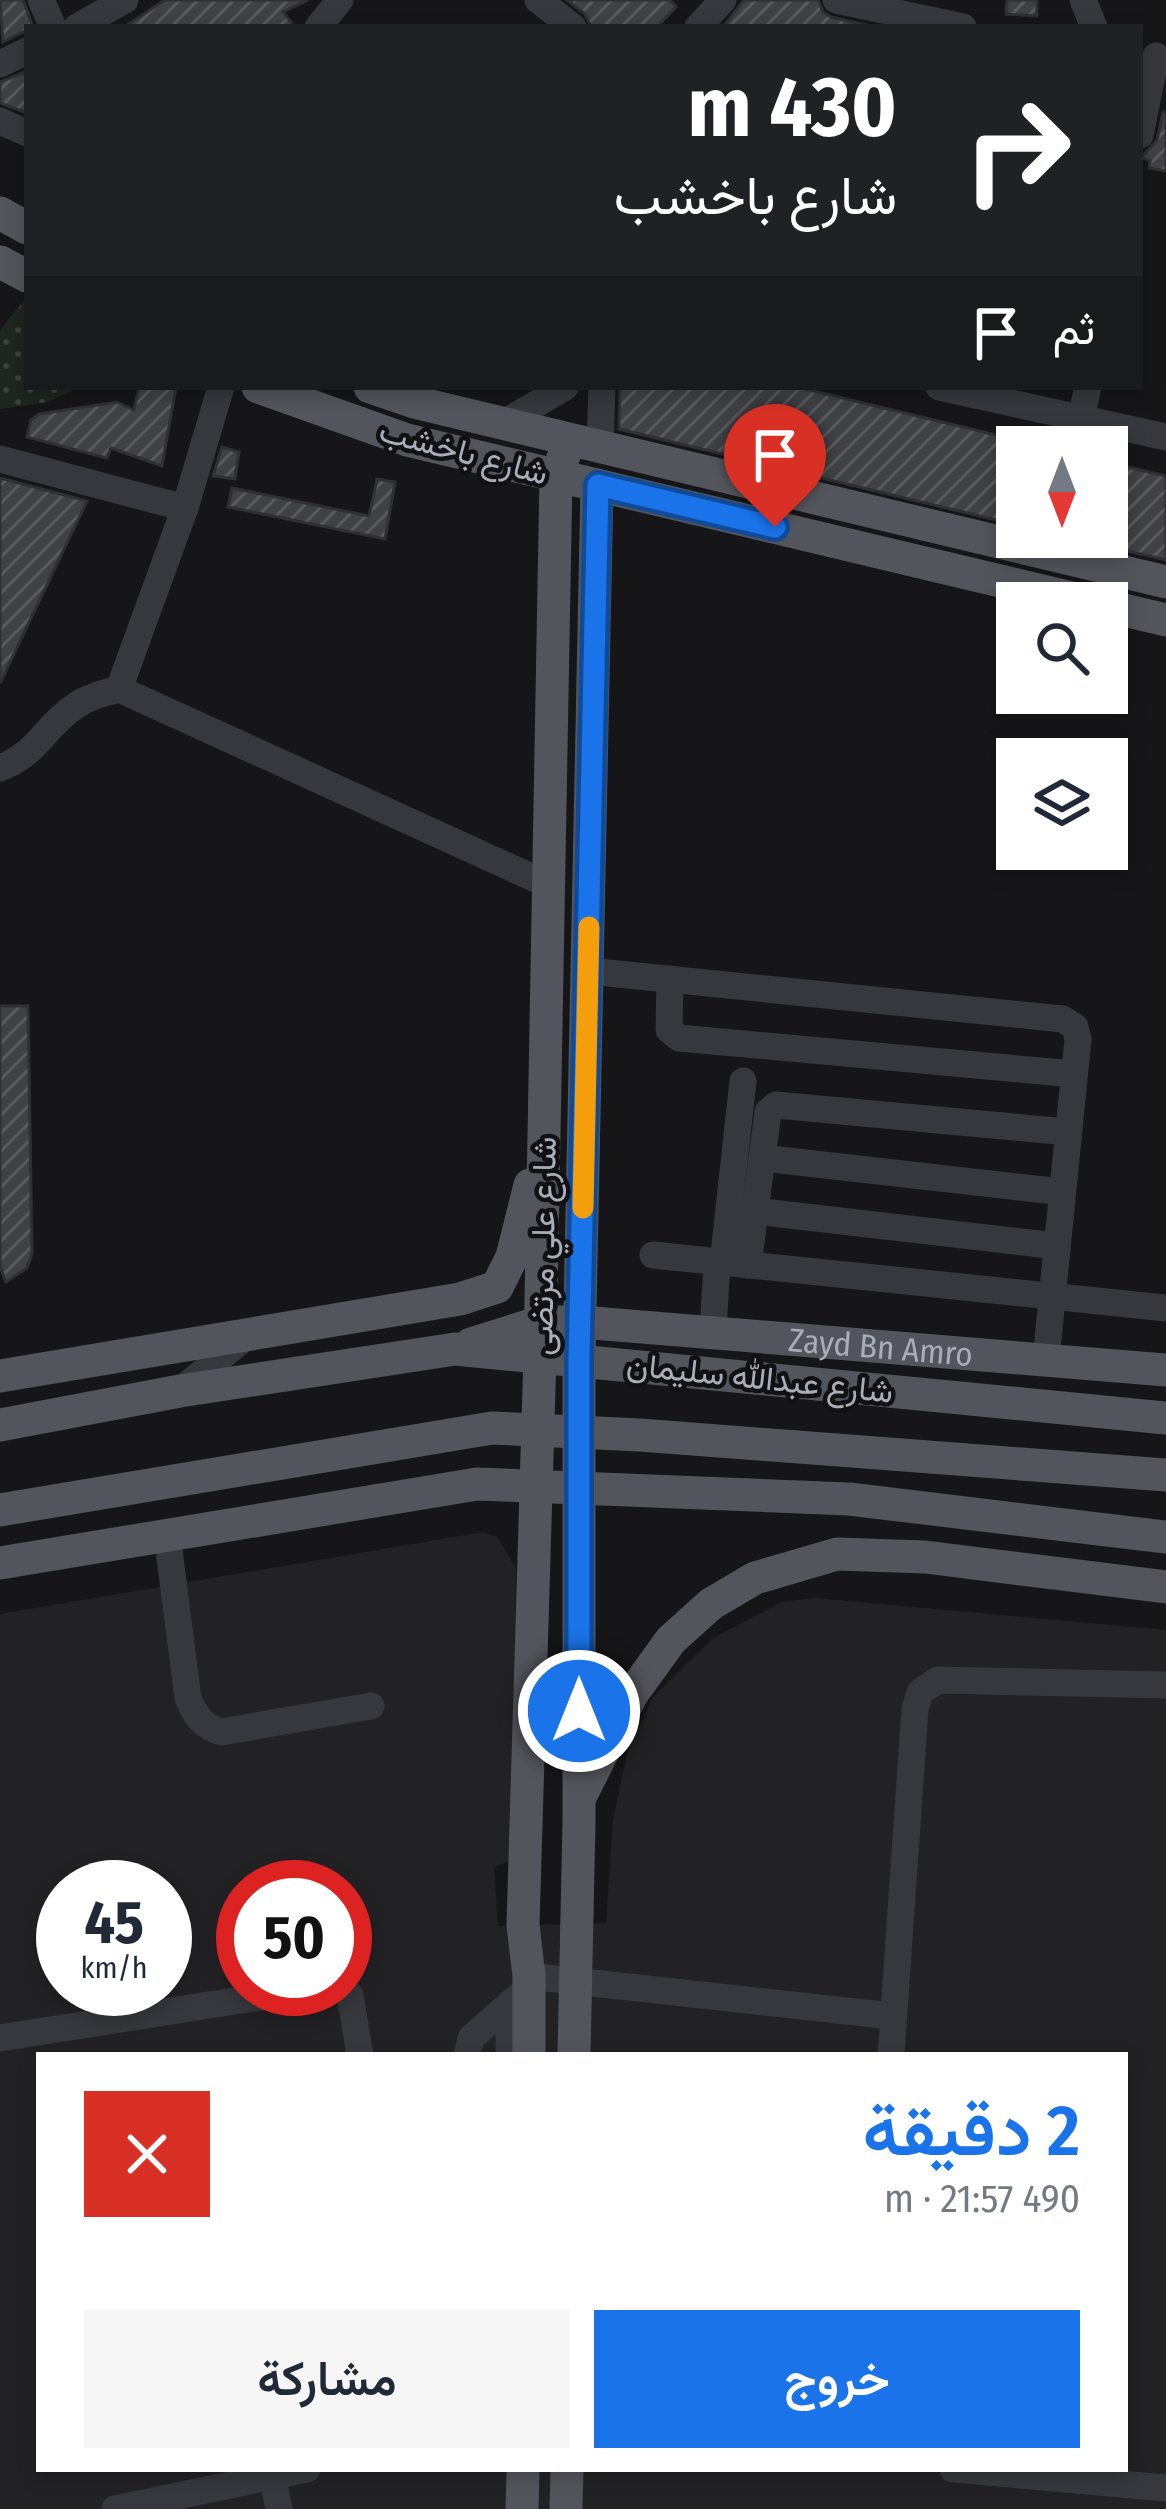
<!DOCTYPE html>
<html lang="ar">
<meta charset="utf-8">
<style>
:root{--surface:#fff;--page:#f6f6f7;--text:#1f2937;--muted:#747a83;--accent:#1a73e8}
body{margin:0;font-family:"Fira Sans Condensed",Vazirmatn,sans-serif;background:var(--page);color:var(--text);direction:rtl;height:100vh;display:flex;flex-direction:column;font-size:45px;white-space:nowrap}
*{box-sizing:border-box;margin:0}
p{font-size:39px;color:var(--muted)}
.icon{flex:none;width:66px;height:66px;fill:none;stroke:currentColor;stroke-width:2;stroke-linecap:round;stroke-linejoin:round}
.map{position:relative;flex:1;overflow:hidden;direction:ltr}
.details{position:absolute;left:36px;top:2052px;width:1092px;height:420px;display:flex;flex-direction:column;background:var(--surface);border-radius:0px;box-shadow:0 6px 18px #0003;direction:rtl}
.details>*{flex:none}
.banner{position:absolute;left:24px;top:24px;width:1119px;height:366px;border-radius:0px;box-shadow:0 6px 18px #0003;direction:rtl;background:#202124;color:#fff;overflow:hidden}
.needle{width:78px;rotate:180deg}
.controls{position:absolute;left:996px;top:426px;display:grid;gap:24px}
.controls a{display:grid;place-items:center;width:132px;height:132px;border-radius:0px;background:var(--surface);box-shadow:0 6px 18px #0003;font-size:60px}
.speed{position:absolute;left:36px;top:1860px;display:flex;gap:24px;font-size:60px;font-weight:700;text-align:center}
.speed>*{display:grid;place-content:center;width:156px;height:156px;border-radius:50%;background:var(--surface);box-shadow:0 6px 18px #0003;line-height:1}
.speed small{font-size:30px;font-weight:400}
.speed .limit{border:18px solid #d22;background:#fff;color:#111}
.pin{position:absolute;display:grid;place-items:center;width:102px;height:102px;color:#fff;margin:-123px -51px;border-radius:50% 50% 50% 0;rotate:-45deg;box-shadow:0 0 12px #0007}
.pin .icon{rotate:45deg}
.me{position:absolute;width:132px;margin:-66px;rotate:0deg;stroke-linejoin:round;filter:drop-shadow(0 0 9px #0008)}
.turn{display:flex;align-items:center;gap:42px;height:252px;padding:0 48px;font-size:54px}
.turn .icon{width:156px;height:156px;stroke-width:2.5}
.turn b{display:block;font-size:84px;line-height:102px}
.then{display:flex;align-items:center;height:114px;padding:0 48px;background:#0003;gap:24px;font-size:45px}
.round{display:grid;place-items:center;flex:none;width:126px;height:126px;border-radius:0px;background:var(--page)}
.overview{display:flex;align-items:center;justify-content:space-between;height:204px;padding:0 48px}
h1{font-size:72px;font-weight:600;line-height:90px;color:var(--accent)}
.action{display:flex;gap:24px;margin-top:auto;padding:24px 48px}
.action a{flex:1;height:138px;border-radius:0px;background:var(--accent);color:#fff;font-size:48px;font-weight:600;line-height:138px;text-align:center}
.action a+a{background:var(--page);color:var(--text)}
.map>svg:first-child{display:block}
.built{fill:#222225;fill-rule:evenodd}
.grass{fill:url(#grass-dots)}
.building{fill:url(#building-hatch);stroke:#303034;stroke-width:3}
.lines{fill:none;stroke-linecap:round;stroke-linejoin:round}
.minor{stroke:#37383d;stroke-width:27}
.major{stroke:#53555c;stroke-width:33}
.route-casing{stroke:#114b97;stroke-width:30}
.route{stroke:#1a73e8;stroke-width:21}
.slow{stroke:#f59e0b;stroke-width:21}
.labels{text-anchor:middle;stroke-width:9;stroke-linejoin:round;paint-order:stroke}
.street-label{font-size:33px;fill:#a8adb8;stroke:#111113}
</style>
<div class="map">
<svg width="1166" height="2509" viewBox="0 0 1166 2509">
<defs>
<pattern id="grass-dots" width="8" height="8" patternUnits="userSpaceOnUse" patternTransform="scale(3)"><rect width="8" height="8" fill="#1e261f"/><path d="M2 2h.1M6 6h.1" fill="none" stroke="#3c433d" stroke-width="1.8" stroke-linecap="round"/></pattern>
<pattern id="building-hatch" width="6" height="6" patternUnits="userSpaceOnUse" patternTransform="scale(3)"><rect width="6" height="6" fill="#404145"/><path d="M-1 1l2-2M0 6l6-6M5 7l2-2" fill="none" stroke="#595a5e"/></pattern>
</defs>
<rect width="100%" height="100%" fill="#161618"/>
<path class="built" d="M483,1532L497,1537L516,1568L510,1861L494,1867L498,1926L606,1923L613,1819L627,1755L652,1698L713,1638L782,1602L815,1598L1166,1630V2509H0V1614ZM63,1887H165V1989H63ZM243,1887H345V1989H243ZM39,2055H1125V2469H39Z"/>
<path class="grass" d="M27,297V387H79L48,402L0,409V330Z"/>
<g class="building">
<path d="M0,0H23L33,27L3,42Z"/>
<path d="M165,0H308L283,12L295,27H124Z"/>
<path d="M567,0H670L676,7L657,27H591L585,14Z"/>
<path d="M744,0H818L823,12L831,17L870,26L723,27Z"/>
<path d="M1007,0H1037V16L1006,14Z"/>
<path d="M27,71V113L0,103V82Z"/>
<path d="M1163,112L1166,113V171L1149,168L1150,161L1142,157L1157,140Z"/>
<path d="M139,387H176L162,466L111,448L107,458L27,437L31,420L39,414L117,402L134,410Z"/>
<path d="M620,387H797L1017,440V525L619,429Z"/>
<path d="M222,447L239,452L235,479L213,476Z"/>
<path d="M1107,462L1166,476V560L1107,546Z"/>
<path d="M0,478L87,501L0,683Z"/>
<path d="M377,479L395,482L385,539L228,507L232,488L369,516Z"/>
<path d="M0,1006H28L32,1254L27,1268L6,1282L0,1267Z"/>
</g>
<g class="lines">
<g class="minor">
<path d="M41,0L53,27"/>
<path d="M538,0L573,27"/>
<path d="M836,0L963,27"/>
<path d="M1083,0L1094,27"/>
<path d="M77,27L125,0"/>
<path d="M318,27L340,0"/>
<path d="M698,27L723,0"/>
<path d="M0,64L27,51"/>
<path d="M0,121L27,133"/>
<path d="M1140,135L1156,56"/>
<path d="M939,387L1166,437"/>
<path d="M1081,418L1088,387"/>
<path d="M502,424L565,387"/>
<path d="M600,447L602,387"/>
<path d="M0,459L185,508"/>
<path d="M119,689L549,885"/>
<path d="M0,768C38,754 44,727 74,707C87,697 104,693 119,689L185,508L221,387"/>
<path d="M588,971L1063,1019L1075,1027L1078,1039L1046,1359"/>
<path d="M670,979L669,1030L679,1038L1074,1074"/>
<path d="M762,1158L1062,1192"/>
<path d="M755,1211L1057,1246"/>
<path d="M653,1255L1166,1308"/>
<path d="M723,1263L743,1081"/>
<path d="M748,1265L768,1112L776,1105L1068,1132"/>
<path d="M713,1332L717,1262"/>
<path d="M180,1391L249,1334"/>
<path d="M167,1535L188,1698C195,1715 202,1726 221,1732L371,1706"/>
<path d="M529,1976L892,2016"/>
<path d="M340,1989L350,1995L360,2055"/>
<path d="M509,2005V2055"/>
<path d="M0,2038L311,1989"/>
<path d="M467,2055L471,2038L529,1987"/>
<path d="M891,2055L915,1709L920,1692L938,1680L1166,1685"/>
<path d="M271,2469L279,2509"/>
<path d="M953,2469L1166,2488"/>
<path d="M115,2509L307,2469"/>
</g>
<g class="major">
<path d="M0,213L27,228"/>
<path d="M0,262L27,276"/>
<path d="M258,387L407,440L1093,603"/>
<path d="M370,387L414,402L1166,582"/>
<path d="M1107,606L1166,620"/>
<path id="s1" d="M471,1344L541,1322H581L1166,1370"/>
<path d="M0,1376L460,1299L497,1287L512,1257L530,1185"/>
<path d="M0,1425L180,1391L455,1349L1166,1418"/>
<path d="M0,1510L492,1428L640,1435L1166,1475"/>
<path d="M0,1563L477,1484L849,1499L1166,1537"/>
<path d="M582,1793L632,1694L671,1640L711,1604L755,1578L837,1554L925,1557L1166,1587"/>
<path d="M529,2055V1976L523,1925L540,1355L556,476L570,440"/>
<path d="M574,2055L579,1822V1359L597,485"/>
<path d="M522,2509L523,2469"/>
<path d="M566,2509L567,2469"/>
</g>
</g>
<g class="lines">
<g class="route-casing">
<path id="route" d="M579,1711V1359L598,485L775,527"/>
</g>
<use href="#route" class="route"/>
<path class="slow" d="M583,1208L589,927"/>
</g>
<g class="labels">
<g class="street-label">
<text transform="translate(464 451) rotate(15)" y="12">شارع باخشب</text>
<text transform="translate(542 1246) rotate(-89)" y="12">شارع علي مرتضى</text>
<text dy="12" stroke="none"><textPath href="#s1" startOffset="414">Zayd Bn Amro</textPath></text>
<text transform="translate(760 1377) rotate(6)" y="12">شارع عبدالله سليمان</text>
</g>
</g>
</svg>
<div class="controls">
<a><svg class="needle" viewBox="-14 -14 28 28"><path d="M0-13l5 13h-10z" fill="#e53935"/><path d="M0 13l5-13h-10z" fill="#747a83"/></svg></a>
<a><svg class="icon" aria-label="search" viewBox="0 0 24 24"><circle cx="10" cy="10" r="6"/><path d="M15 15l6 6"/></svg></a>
<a><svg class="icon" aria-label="layers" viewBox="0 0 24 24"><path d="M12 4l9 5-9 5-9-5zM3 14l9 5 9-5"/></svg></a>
</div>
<div class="speed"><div>45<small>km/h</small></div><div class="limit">50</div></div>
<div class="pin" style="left:775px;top:527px;background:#d93025"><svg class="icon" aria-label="arrive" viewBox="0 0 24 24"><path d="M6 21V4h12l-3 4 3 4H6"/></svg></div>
<svg class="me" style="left:579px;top:1711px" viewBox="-20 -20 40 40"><circle r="17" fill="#1a73e8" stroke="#fff" stroke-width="3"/><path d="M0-11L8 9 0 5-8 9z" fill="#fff"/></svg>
<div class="banner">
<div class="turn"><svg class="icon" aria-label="right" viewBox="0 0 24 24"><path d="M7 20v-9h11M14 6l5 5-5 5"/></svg><div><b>430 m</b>شارع باخشب</div></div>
<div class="then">ثم<svg class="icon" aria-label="arrive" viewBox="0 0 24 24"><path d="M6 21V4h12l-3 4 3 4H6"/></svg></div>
</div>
<section class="details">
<div class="overview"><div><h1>2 دقيقة</h1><p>490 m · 21:57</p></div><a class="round" style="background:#d93025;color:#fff"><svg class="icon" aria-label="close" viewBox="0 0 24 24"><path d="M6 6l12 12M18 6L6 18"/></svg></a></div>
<div class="action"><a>خروج</a><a>مشاركة</a></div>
</section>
</div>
